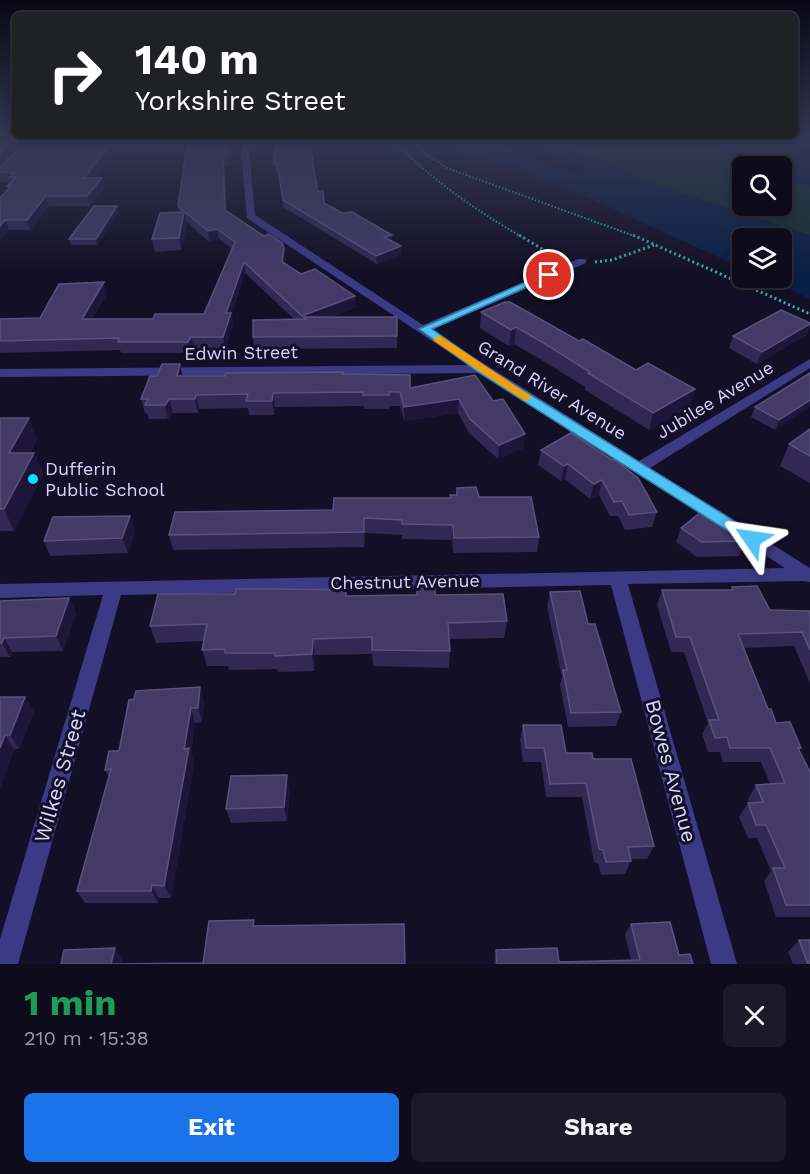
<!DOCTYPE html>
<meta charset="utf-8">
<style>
:root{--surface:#0e0b1c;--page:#1c1929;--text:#f1f3f6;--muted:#9b9ba3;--line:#2e2b3b;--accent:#1a73e8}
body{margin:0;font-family:"Work Sans",sans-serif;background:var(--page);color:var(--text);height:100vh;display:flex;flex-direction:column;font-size:22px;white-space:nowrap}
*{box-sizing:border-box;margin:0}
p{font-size:20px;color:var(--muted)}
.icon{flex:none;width:33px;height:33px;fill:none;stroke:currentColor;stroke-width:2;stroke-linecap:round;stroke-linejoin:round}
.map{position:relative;height:964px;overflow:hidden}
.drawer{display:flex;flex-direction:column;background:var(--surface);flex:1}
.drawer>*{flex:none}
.guide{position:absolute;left:12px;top:12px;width:786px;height:126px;border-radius:9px;box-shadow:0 3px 9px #0003,0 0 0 2px var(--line);background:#202124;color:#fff;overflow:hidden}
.controls{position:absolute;left:732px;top:156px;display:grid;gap:12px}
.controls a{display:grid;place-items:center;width:60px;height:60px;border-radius:9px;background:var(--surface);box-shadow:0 3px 9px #0003,0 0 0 2px var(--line);font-size:30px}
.pin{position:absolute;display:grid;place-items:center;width:51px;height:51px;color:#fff;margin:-26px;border:3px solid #fff;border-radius:50%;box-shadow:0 2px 6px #0007}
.me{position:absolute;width:66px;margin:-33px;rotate:302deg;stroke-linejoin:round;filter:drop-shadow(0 0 4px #0008)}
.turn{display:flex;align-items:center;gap:21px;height:126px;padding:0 24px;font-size:27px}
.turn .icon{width:78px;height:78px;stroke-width:2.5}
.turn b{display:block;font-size:42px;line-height:51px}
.round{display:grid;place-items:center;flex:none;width:63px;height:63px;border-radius:9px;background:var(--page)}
.overview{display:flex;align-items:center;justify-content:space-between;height:102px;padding:0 24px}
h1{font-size:36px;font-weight:700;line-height:45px;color:#1e9e55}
.primary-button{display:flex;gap:12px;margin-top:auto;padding:12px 24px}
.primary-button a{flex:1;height:69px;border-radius:9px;background:var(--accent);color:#fff;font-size:24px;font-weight:700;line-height:69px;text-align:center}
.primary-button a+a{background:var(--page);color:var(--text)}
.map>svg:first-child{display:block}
.green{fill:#12302f}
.water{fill:#0a1f44}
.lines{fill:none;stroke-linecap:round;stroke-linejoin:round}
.path-far1{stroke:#2fb8b0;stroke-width:2;stroke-dasharray:1.5 2;stroke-linecap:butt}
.path{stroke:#2fb8b0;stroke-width:3;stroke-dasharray:2 3;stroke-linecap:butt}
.minor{fill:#3d3a85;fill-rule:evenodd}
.wall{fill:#312854}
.shaded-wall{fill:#1d163a}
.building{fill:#433a66;stroke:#5a527e;stroke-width:1.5}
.route{fill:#4fc3f7;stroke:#337fa1;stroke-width:1.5}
.slow{fill:#f59e0b}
.poi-dot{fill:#00e5ff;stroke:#130f26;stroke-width:2}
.labels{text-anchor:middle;stroke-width:6;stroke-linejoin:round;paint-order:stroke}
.street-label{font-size:18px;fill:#d9d4ff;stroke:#130f26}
.poi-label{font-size:18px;fill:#d9d4ff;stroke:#130f26;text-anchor:start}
.near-street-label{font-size:21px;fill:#d9d4ff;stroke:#130f26}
</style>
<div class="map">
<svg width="810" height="964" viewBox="0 0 810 964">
<rect width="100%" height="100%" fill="#130f26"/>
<path class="green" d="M554,139H691L751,166H742V206H782V177L810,187V235L652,184L599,158L576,153Z"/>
<g class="water">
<path d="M439,139H503C514,155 565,175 585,173C582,164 531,143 518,139H554L576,153L599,158L652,184L810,235V299L764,278H782V238H742V268L595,201L498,161L471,156Z"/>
<path d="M692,139H810V187L782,177V166H751Z"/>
</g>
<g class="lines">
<g class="path-far1">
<path d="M392,139C430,179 474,209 522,237"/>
<path d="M411,139L426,154L447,168L637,237"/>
</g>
<g class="path">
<path d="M519,235L552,255"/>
<path d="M633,235L810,314"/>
<path d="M595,262L612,260L654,245"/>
</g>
<path class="minor" d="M240,139H248L255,215L423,325L578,259H586V263L431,330L639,461L810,359V368L650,468L810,568V582L804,581L628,584L737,964H711L611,585L121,595L18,964H0V939L103,595L0,598V584L785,568L479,373L0,377V369L468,365L247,218Z"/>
</g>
<g class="wall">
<path d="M29,139H187L179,151L116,150L94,178L104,187L90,206H49L30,230H9L0,241V198L8,189L7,186L11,182H0V167Z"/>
<path d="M276,139H316V143H310L318,192L324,203L401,246V254L377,264L283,207L278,171H275L274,164Z"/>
<path d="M230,147L228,166H224L227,211L286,258L285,264L356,307L331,317H397V348L255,349L253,337L294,319L245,273L232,314L233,324L225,349H194L190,353H121L120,350L0,353V319L40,318L107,294L92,319H153L204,314L232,249L219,239L209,242L186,221L187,224L181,250L155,252L152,239L179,212L178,206Z"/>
<path d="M119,212L97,245H71L69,239Z"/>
<path d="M481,312L579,341L636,370L695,389L690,406L649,430L585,390V387L540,359L514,344L509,346L480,328Z"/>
<path d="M810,323V326L806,335L757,364L729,348L733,336Z"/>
<path d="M180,364L182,376L343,374L410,388L475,375L523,448L498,459L469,433L458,413L404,421L400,406H390L389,409H364V406L275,407L274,415H249L248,408L199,409L198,413H173L168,419H149L147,413H145L141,399L157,376Z"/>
<path d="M810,373L775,430L751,417L755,407Z"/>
<path d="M0,418L37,439L30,453H34L43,474L14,531H0Z"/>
<path d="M810,429V483L780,466L789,444Z"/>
<path d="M571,433L657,512L652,527L625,530L618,516H610L599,495L590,499L565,479L561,481L538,465L541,450Z"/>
<path d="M457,488L479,497L539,537L537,552L453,553L452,540L402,539V535L365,533L364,547L173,550L169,535L333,510L450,498L456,495Z"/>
<path d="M130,516L135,531L128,553L50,556L44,541Z"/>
<path d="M681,528L745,541L739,556L697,557L676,542Z"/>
<path d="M732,587L770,610L810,611V683L794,646L744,648L768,709L776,723L801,748L799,750L810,772V917H776L764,881L771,871L757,838H748L739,817L748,803H749L748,799L756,785L770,784L761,762H723L720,752H708L702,734L708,723L684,652H671L657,605L662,590H731Z"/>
<path d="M417,588L507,621L504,638L449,639L450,651L449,668L373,666L372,654L315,655L314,671L278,672L277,669L229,670L228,666H207L202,650L204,641L156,643L150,626L235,594L346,590V596L417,595Z"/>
<path d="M550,592L588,624L621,712L616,726L568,727L560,685L562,677L547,607Z"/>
<path d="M69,598L76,613L63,651L12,652L10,657H0V601Z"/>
<path d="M0,697L34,711L19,749H14L0,789Z"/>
<path d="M129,700L204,701L202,722L195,723L191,753L194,763L171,898H159L158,903H85L77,891L109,777L105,770L119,751Z"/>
<path d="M523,725L566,753L593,759L654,846L647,859H631V861L625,874L601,875L598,863L594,862L582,797H546L541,762H523L520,740Z"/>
<path d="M290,789L287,821L231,823L226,809Z"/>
<path d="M631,924L693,964H494L496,950L559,962L631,960L625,935Z"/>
<path d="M799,940L810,964H793L788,952Z"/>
</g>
<g class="shaded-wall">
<path d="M15,139H27L0,166V153Z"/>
<path d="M179,139H187L179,151L177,142Z"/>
<path d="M229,139H230V147L228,166L226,157Z"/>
<path d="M113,141L116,150L86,187L84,178Z"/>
<path d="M223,157L224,166L227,220L225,210Z"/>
<path d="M102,178L104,187L90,206L87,196Z"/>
<path d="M46,196L49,206L30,230L27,220Z"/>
<path d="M117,206L119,212L97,245L96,239Z"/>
<path d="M184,212L187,224L181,250L179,238Z"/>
<path d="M5,220L9,230L0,241V226Z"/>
<path d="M217,229L219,239L209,242L208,231Z"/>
<path d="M392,235V242L384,237Z"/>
<path d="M401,246V254L377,264L376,256Z"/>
<path d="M284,248L286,258L283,273L282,262Z"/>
<path d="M244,262L245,273L232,314L233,324L225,349L223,337L226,313Z"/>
<path d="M104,282L107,294L85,330L82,319Z"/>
<path d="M355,296L356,307L306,326V319L303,317L304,327L303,328L302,316Z"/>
<path d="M810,324L806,335L757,364L762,352Z"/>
<path d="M516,327L514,344L509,346L511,330Z"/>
<path d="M191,337L194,349L190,353L188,342Z"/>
<path d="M180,364L183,378L177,376Z"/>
<path d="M695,389L690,406L649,430L653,413Z"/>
<path d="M273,393L275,407L274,415L272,401Z"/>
<path d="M196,395L199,409L198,413L195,399Z"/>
<path d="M169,399L173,413L168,419L165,405Z"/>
<path d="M459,399L458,413L404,421V407Z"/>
<path d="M810,400V407L775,430L779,420Z"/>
<path d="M29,418L37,439L18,475L9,453Z"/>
<path d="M525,434L523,448L498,459L499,445Z"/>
<path d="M34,453L43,474L14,531L4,509Z"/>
<path d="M568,464L565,479L561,481L564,466Z"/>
<path d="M602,480L599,495L590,499L594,484Z"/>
<path d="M130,516L135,531L128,553L122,538Z"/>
<path d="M364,518L365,533L364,547Z"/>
<path d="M69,598L76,613L63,651L56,636Z"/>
<path d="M4,638L12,652L10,657L2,643Z"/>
<path d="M313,639L315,655L314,671L312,654Z"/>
<path d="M200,687L204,701L202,722L198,708Z"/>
<path d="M25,697L34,711L19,749L10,735Z"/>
<path d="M191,708L195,723L191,753L194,763L171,898L164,886Z"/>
<path d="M5,735L14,749L0,789V748Z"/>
<path d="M287,775L290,789L287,821L284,807Z"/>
<path d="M152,885L159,898L158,903L151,891Z"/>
<path d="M115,948L123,960L122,964H111Z"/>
</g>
<g class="building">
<path d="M0,139H15L0,153Z"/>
<path d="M29,139H179L177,142L113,141L84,178H102L87,196H46L27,220H5L0,226V198L11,186H7L16,177H10L15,173L0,172V167Z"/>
<path d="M188,139H229L226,157H223L225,210L264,236L269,234L282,243L284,248L282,262L301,274L315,269L355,296L302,316L244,262L226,313H231L223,337H191L188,342H118L119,338L0,341V319L40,318L59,284L104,282L82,319H153L155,314H204L235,242L217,229L208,231L178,206Z"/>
<path d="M276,139H309L318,192L323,191L324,203L342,213L352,212L392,235L384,237L401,246L376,256L283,200L277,164H274Z"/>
<path d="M94,206H117L96,239H69Z"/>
<path d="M184,212L179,238L152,239L160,213Z"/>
<path d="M505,302H510L579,341L583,339L636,370L648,363L695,389L653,413L588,373L590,372L542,342L516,327L511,330L481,312Z"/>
<path d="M781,310L810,323V324L762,352L733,336Z"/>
<path d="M303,317H397V336L253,337V320L306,319Z"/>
<path d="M162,364H180L177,376H225L226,373L343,372V374L410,375V388L475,375L493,401L503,399L525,434L499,445L470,419L459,399L404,407L400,392H389V395H363V392L273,393L272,401H246L248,394L196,395L195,399H169L165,405H145L148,399H141L150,376H157Z"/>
<path d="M810,373V400L779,420L755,407Z"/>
<path d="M0,418H29L9,453H34L4,509H0Z"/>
<path d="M810,429V456L789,444Z"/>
<path d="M571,433L612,460L614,459L638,478L657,512L629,515L622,501L614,502L602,480L594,484L568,464L564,466L541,450Z"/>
<path d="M476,487L479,497H531L539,537L454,538L453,525L402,524V520L364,518V532L169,535L175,512L333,510L334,498H451L450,495H457V488Z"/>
<path d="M701,512L745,541L702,542L681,528Z"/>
<path d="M130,516L122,538L44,541L53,517Z"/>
<path d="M757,586L770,610L810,611V650L802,632L738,634L768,709H771L776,723L790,722L801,748H798L810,772V905H786L773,868H785L766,825H756L748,803L763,802L756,785L785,783L770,748H730L727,737L715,738L709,720H719L690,637H676L662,590H733L732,587Z"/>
<path d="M417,588H435V595L503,594L507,621L448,623L450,651L372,650V637L313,639L312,654L275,656V653H225V649L202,650L207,624L150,626L158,594H235L236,589H274L346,590V596L407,595H417Z"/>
<path d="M580,591L588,624H595L621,712L571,713L563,670H567L550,592Z"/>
<path d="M69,598L56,636L4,638L2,643H0V601Z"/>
<path d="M200,687L198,708H191L184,749L189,748L164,886L152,885L151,891H77L111,769L105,770L109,751H119L129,700L134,699L136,691Z"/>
<path d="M0,697H25L10,735H5L0,748Z"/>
<path d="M523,725H561L566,753H592L593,759H631L654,846L628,847L631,861L606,862L603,850L599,849L586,783L550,784L544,748H526Z"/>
<path d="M287,775L284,807L226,809L231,776Z"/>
<path d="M254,920L253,926L404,924L405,964H61L64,950L115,948L111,964L203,963L209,921Z"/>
<path d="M670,922L679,955L690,954L693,964H497L496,950L557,948L559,962L640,960L631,924Z"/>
<path d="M799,940H810V964H808Z"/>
</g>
<linearGradient id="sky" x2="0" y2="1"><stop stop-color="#0a0815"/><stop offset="0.51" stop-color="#333752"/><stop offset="1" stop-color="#333752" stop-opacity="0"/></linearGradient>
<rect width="810" height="274" fill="url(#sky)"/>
<path class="route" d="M546,273L554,275L432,329L486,367L757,535L759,539L757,543H747L478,372L419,329Z"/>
<path class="slow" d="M438,336L442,337L532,397L526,401L522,399L434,341L433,339Z"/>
<circle class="poi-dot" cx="33" cy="479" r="6"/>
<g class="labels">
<g class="street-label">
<text transform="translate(241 353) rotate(-1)" y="6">Edwin Street</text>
<text transform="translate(552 390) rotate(32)" y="6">Grand River Avenue</text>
<text transform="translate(715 400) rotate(-31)" y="6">Jubilee Avenue</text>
<text transform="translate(405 582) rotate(-1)" y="6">Chestnut Avenue</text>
</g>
<g class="poi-label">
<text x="45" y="475">Dufferin<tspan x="45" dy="21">Public School</tspan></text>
</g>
<g class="near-street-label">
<text transform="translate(671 771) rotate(75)" y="7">Bowes Avenue</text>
<text transform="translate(60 776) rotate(-74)" y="7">Wilkes Street</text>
</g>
</g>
</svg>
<div class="controls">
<a><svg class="icon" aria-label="search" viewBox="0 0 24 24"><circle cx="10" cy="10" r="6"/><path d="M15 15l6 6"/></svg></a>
<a><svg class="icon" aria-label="layers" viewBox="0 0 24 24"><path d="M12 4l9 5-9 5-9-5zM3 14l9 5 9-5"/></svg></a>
</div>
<div class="pin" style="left:549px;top:275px;background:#d93025"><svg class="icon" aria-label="arrive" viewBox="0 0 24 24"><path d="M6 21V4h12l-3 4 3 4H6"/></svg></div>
<svg class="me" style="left:752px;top:539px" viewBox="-20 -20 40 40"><path d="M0-17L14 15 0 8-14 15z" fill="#4fc3f7" stroke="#fff" stroke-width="4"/></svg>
<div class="guide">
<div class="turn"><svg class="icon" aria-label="right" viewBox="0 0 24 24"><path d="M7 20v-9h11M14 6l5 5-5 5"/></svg><div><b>140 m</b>Yorkshire Street</div></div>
</div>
</div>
<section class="drawer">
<div class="overview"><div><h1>1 min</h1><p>210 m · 15:38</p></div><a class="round"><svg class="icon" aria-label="close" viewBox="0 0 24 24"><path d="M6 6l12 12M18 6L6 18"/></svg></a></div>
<div class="primary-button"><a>Exit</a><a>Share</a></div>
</section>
